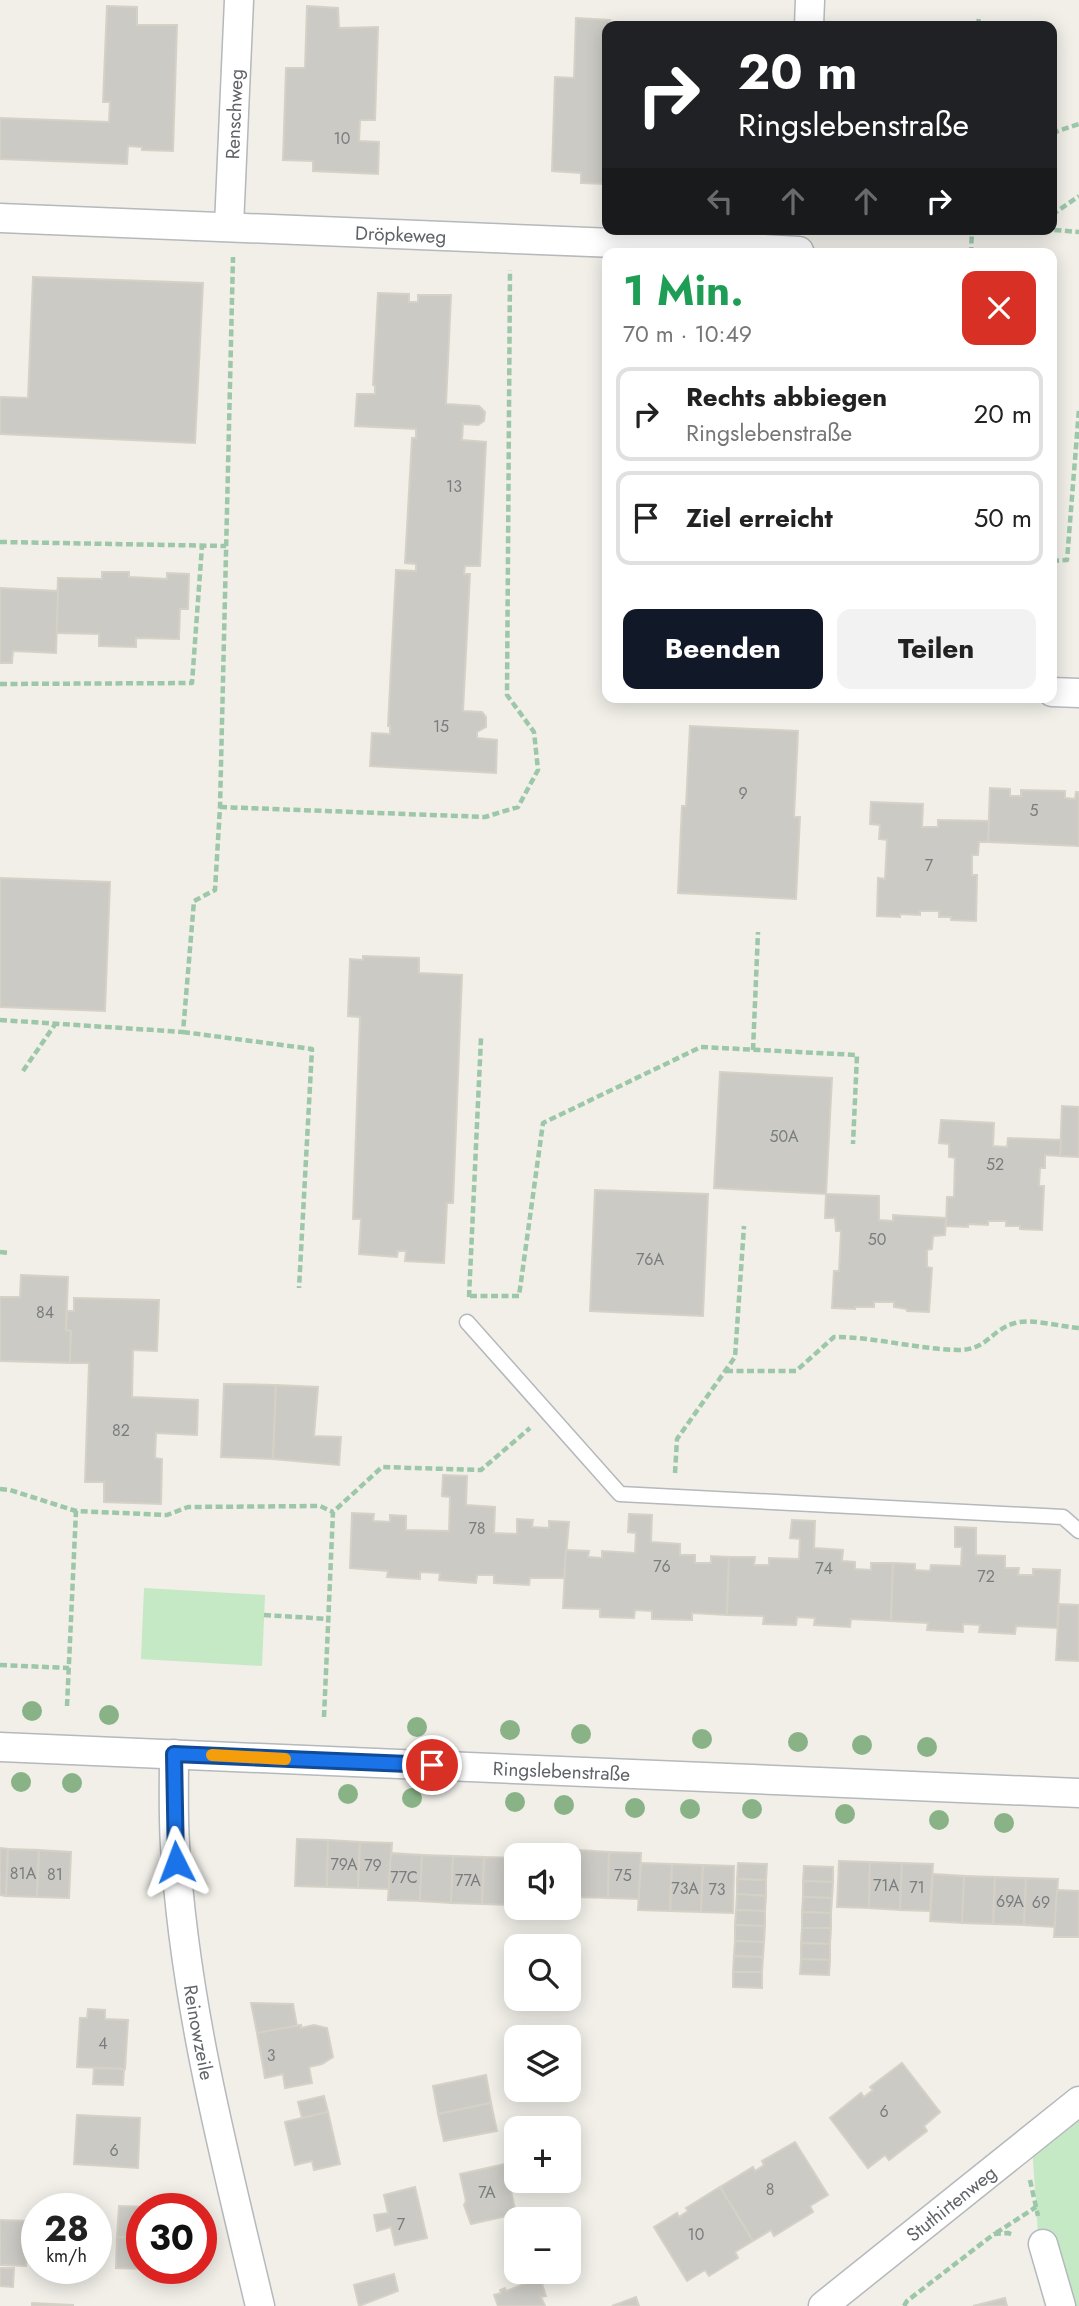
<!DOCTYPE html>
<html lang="de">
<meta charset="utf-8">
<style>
:root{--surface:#fff;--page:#f2f2f2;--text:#222;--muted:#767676;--line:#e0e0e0;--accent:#111827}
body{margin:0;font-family:Jost,sans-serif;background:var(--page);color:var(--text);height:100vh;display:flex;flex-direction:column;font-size:26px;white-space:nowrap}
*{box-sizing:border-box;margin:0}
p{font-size:23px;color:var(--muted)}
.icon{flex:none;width:38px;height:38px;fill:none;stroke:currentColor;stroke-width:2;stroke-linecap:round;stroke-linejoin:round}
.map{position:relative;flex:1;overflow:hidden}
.side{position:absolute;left:602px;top:248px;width:455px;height:455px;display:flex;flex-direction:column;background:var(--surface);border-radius:14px;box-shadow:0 4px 18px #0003}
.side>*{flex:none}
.banner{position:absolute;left:602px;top:21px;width:455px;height:214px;border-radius:14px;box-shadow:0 4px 18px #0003;background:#202124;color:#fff;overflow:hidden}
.tools{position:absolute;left:504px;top:1843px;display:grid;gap:14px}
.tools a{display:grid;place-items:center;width:77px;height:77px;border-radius:14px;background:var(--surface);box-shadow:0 4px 18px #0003;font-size:35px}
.speed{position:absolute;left:21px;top:2193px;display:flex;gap:14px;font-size:35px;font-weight:700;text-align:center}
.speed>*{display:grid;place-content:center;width:91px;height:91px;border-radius:50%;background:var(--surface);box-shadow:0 4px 18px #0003;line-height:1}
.speed small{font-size:18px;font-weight:400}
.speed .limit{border:10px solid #d22;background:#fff;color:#111}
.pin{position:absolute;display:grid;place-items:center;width:60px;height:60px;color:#fff;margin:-30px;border:4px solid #fff;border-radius:50%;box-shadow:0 2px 7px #0007}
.me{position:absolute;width:77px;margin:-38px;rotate:357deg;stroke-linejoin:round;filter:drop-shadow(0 0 5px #0008)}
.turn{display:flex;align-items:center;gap:24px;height:147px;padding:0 21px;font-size:32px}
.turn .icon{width:91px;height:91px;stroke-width:2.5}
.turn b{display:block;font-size:49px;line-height:60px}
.lanes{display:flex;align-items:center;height:66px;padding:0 21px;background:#0003;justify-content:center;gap:35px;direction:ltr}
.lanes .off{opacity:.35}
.round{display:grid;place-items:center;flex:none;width:74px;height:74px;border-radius:14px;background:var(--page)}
.headline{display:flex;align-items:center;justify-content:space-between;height:119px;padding:0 21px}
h1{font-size:42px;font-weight:700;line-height:52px;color:#1e9e55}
.cta{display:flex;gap:14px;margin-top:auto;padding:14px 21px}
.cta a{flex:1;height:80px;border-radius:14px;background:var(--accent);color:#fff;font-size:28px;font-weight:700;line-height:80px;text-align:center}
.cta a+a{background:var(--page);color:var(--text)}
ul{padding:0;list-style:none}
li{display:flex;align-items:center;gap:21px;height:94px;margin:0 14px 10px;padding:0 7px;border:4px solid var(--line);border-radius:14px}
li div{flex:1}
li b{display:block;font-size:26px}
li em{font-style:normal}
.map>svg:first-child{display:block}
.green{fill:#c5e8c5}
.building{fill:#cccac5;stroke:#d6d1c6;stroke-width:2}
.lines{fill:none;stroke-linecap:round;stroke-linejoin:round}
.service-casing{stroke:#b5b8bc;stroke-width:17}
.minor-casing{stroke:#b5b8bc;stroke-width:31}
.path{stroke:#9cc7a9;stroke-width:4.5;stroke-dasharray:7 3.5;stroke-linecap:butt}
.service{stroke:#fff;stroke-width:14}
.minor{stroke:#fff;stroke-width:28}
.tree{fill:#89b387}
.route-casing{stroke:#114b97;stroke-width:18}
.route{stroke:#1a73e8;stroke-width:12}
.slow{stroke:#f59e0b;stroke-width:12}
.labels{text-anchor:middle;stroke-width:7;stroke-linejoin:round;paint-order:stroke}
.number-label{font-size:16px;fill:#7a7d7f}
.street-label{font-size:19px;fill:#5f6368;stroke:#fff}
</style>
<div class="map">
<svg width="1079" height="2306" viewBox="0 0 1079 2306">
<rect width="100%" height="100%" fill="#f1efe8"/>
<g class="green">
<path d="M144,1588L265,1595L262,1666L141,1659Z"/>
<path d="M1079,2109V2306H1062L1038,2233L1032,2146Z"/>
</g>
<g class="building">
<path d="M107,6L137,7V25H177L173,151L142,150V147L128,146L127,164L0,159V118L109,122L110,102H103Z"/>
<path d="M307,6L338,8L339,28L378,27L375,120H360L359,141L379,142L378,174L313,171V161L283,160L286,68H305Z"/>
<path d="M576,18L610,20L609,26H607V184L581,183V173L552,171L555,77L574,78Z"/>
<path d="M33,277L203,283L195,443L0,434V397L28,398Z"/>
<path d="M1052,292H1055L1052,391Z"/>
<path d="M378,293L409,294V302H418V295H451L446,404L479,406L485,412L484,421L478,425L463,424L462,440L486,442L480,566H465L464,574H470L463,711L482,712L486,717V727L477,732V738L497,740L496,773L370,766L372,733L390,734V726H388L396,570L416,571V564L405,563L412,438H416V429L355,426L357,394H375V386L373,385Z"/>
<path d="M607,531V607H604Z"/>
<path d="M102,572H129V577L167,579V573L189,574L188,609H180L179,639L136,638V647L99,646V634L56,633L58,578L102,579Z"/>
<path d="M0,588L58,591L56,653L13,651L12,663H0Z"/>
<path d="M690,726L798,731L794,817H800L796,899L678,893L682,806H686Z"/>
<path d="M990,788L1010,789V796H1021V790L1065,791V798L1075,799L1076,792H1079V846L988,842Z"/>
<path d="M871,802L923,804L922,827H938V820L989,821L988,842H979L978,855H972V875H977L976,921L951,920V917H939V911H920V915L900,914V917L877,916L878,878L885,879L887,840L879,839L880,825L870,824Z"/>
<path d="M0,878L110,882L105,1011L0,1007Z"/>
<path d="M363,956L419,958V973L462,975L453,1203H447L444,1263L405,1261L406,1251H398L397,1257L359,1254L361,1219H353L360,1017L348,1016L350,959L363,960Z"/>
<path d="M720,1072L832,1078L826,1194L714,1188Z"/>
<path d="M1062,1106L1079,1107V1157L1060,1156Z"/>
<path d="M941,1120L994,1123L993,1146L1007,1147L1008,1138L1061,1140L1060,1156L1045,1155V1168H1040L1039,1186H1044L1042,1230L1020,1229V1226H1006V1221H988V1225L968,1224V1227L946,1226L947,1197H954L955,1158L949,1157V1144L939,1143Z"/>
<path d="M595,1190L708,1194L703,1316L590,1311Z"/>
<path d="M826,1194L879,1196V1220L893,1221V1215L946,1218L945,1235L933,1236L932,1249L927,1250V1267L932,1268L929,1312L907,1311V1309L894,1307V1302H874V1307H855V1309L832,1308L834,1271H839L841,1231H836L835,1218H825Z"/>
<path d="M21,1275L68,1277L66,1330L71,1331L70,1363L0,1361V1297H20Z"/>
<path d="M74,1298L159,1300L157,1351L133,1350L132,1397L198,1400L197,1435L156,1433L155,1458L162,1459L161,1504L104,1502V1482H85L89,1363H70L71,1331L66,1330L67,1311H74Z"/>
<path d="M224,1384L276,1385L273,1459L221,1457Z"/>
<path d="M276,1385L318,1387L314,1436L341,1437L339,1465L273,1459Z"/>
<path d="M443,1475L467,1476L466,1505L495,1507L494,1533L517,1534V1519L533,1520L532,1527L549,1528V1521L569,1522L564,1578H530L529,1585L494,1583V1575H477L476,1583L439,1580L440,1573L420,1572V1579L387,1577L388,1571L350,1568L352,1513L374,1514L373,1521L390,1522V1515L406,1516V1530L449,1531L450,1497L442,1496Z"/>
<path d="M629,1514L652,1515L651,1542L680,1544V1555H695V1563H711V1556L729,1557L727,1615L692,1613V1620L652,1619V1611L635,1610L634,1618L600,1617V1609L563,1608L566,1550L589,1551L588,1557L602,1558V1551L635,1553L636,1533L628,1532Z"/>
<path d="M792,1520L815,1521L814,1548L843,1550L842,1561L855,1562V1569L871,1570V1563H893L891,1621L851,1619L850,1627L814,1625L815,1618L797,1617L796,1625L763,1624L764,1616L727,1615L729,1557H755L754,1565H769V1558L799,1559L800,1539L790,1538Z"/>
<path d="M955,1527L976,1528V1555L1005,1556V1568H1019L1018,1575H1033V1569L1060,1570L1057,1628L1016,1626L1015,1634L979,1632L980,1625L963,1624V1632L927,1630L928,1623L891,1621L893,1563L915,1564V1570L930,1571L931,1565L961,1566L962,1547H955Z"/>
<path d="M1059,1604L1079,1605V1661L1056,1660Z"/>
<path d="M297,1839L328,1840L327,1887L295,1886Z"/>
<path d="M328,1840L360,1842L358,1888L327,1887Z"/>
<path d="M360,1842L392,1843L389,1889L358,1888Z"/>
<path d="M515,1847L547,1849V1855H516V1894H514Z"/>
<path d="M0,1848L8,1849L6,1896L0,1895Z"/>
<path d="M8,1849L39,1850L37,1897L6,1896Z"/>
<path d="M547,1849L578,1850L576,1897L569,1896V1855H547Z"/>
<path d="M39,1850L71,1852L69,1898L37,1897Z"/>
<path d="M578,1850L609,1852L608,1898L576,1897Z"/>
<path d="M609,1852L641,1853L639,1899L608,1898Z"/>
<path d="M391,1853L422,1855L420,1901L388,1900Z"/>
<path d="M422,1855L453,1856L451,1903L420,1901Z"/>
<path d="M453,1856L484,1857L482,1904L451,1903Z"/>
<path d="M484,1857L515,1858L514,1905L482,1904Z"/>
<path d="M839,1861L870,1862L869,1908L837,1907Z"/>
<path d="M870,1862L902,1863L900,1910L869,1908Z"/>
<path d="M641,1863L672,1864L670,1911L638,1910Z"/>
<path d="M738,1863L767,1864L766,1880L737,1879Z"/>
<path d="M902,1863L933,1864L930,1911L900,1910Z"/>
<path d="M672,1864L703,1865L701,1912L670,1911Z"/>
<path d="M703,1865L734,1866L733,1913L701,1912Z"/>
<path d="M804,1866L833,1867V1882L803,1881Z"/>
<path d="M933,1874L964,1876L962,1923L930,1921Z"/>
<path d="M964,1876L995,1877L993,1924L962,1923Z"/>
<path d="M995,1877L1026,1878L1024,1925L993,1924Z"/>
<path d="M1026,1878L1058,1879L1055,1927L1024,1925Z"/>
<path d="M737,1879L766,1880V1896L737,1894Z"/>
<path d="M803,1881L833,1882L832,1898L803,1897Z"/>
<path d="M1057,1890L1079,1891V1937H1054Z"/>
<path d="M737,1894L766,1896L765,1911L736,1910Z"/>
<path d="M803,1897L832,1898L831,1913L802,1912Z"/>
<path d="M736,1910L765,1911V1926L735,1925Z"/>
<path d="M802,1912L831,1913V1928H802Z"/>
<path d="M735,1925L765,1926L764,1942L735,1941Z"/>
<path d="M802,1928H831L830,1944L801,1943Z"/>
<path d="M735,1941L764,1942L763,1957L734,1956Z"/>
<path d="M801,1943L830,1944V1960L801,1959Z"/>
<path d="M734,1956L763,1957L762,1972H733Z"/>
<path d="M801,1959L830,1960L829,1975L800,1974Z"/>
<path d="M733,1972H762V1988L733,1987Z"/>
<path d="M251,2003L293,2004L297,2026L257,2033Z"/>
<path d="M88,2009L105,2010V2019L128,2020L125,2069L77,2067L80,2018H87Z"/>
<path d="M301,2025V2028L314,2025L327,2028L333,2057L322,2064L309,2067L312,2083L285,2088L283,2074L265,2078L257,2033Z"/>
<path d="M902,2063L940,2112L924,2126L927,2131L889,2160L885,2155L868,2168L830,2118L861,2093L864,2097L873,2090L870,2087Z"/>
<path d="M94,2068L124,2069L123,2085L93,2084Z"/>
<path d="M486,2075L491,2103L438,2114L433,2086Z"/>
<path d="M324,2096L328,2112L302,2118L298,2102Z"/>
<path d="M491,2103L497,2131L444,2141L438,2114Z"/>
<path d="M328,2112L340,2164L314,2170L312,2161L295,2165L285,2122Z"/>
<path d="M77,2115L140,2118L138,2168L74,2164Z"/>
<path d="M795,2142L828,2195L810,2206L813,2212L774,2236L771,2230L753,2241L720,2187L753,2167L755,2171L764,2165L762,2161Z"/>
<path d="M505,2164L516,2214L471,2224L464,2205L466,2201L460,2174Z"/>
<path d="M415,2187L427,2238L395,2245L391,2227L377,2231L374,2215L388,2213L384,2195Z"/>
<path d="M720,2187L753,2241L735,2252L738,2258L709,2276L705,2270L687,2281L654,2227L677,2213L679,2217L688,2211L686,2208Z"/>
<path d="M119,2206L181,2208H142V2238L117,2237Z"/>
<path d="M0,2220L28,2221L26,2266L0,2265Z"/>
<path d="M117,2237L142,2238V2268H179V2270L116,2268Z"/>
<path d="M0,2268H14L13,2287L0,2286Z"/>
<path d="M530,2272H557L559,2278L542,2284L540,2278L533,2280Z"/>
<path d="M394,2274L398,2291L359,2306L354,2285Z"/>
<path d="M540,2278L546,2296L541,2297L545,2306H498L494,2295L501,2293L500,2290L505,2288L506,2291Z"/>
<path d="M636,2297L639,2306H612Z"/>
<path d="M1005,2298L1007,2306H973Z"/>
<path d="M32,2303L73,2305V2306H32Z"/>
</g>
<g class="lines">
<g class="service-casing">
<path id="service" d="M467,1322L620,1494L1063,1517L1079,1531"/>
</g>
<g class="minor-casing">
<g id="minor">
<path d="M809,26L810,0"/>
<path id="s1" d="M0,218L763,249L799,251L800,254"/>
<path id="s2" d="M229,226L239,0"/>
<path d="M1052,692L1079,693"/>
<path id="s3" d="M0,1747L1079,1793"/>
<path id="s4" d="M174,1754C174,1784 173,1815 175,1845C184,2001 224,2154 260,2306"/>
<path d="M1043,2244L1061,2306"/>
<path id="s5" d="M823,2306L1079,2101"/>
</g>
</g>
<g class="path">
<path d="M978,26L979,17"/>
<path d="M1052,133L1079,124"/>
<path d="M1052,215L1079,196"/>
<path d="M1044,229L1079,232"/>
<path d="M971,254L972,229"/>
<path d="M0,542L226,546"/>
<path d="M1052,561L1067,560L1079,409"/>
<path d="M0,684L192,683L202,546"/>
<path d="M220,807L485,817L518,807L538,770L534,732L507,695L510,270"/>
<path d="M0,1020L183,1032L194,901L215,890L220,807L233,257"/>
<path d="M183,1032L312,1049L299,1288"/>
<path d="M753,1050L758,932"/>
<path d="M23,1071L56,1023"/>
<path d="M0,1252L9,1253"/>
<path d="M470,1296H519L543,1123L701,1047L857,1055L853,1144"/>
<path d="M469,1297L481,1038"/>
<path d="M726,1371H796L834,1337C876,1337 916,1349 958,1350C988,1350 990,1330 1015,1323C1029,1318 1063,1327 1079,1328"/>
<path d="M675,1473L677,1439L735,1357L744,1226"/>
<path d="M0,1489L10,1490L76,1511L167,1515L188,1507L320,1506L333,1512"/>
<path d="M264,1615L329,1619"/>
<path d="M0,1665L69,1668"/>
<path d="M67,1706L76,1511"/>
<path d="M324,1717L333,1512L382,1467L481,1470L530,1428"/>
<path d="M1030,2180L1038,2216"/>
<path d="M996,2233L1036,2207"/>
<path d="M904,2306L907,2301L994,2234L1008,2233L1014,2235"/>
</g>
<use href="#service" class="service"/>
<use href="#minor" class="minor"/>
</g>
<g class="tree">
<circle cx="32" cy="1711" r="10"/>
<circle cx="109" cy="1715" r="10"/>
<circle cx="417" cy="1727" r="10"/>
<circle cx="510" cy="1730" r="10"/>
<circle cx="581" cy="1734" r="10"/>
<circle cx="702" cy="1739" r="10"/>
<circle cx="798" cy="1742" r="10"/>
<circle cx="862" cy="1745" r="10"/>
<circle cx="927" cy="1747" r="10"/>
<circle cx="21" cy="1782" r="10"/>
<circle cx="72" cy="1783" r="10"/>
<circle cx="348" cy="1794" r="10"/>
<circle cx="412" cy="1798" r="10"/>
<circle cx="515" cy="1802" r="10"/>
<circle cx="564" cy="1805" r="10"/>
<circle cx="635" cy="1808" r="10"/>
<circle cx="690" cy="1809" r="10"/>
<circle cx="752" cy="1809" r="10"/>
<circle cx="845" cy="1814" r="10"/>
<circle cx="939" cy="1820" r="10"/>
<circle cx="1004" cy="1823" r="10"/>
</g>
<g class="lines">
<g class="route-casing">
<path id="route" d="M176,1862L174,1754L432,1765"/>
</g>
<use href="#route" class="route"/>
<path class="slow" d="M212,1755L285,1759"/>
</g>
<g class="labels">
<g class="number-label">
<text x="342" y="144">10</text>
<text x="454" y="492">13</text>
<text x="441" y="732">15</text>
<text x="743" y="799">9</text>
<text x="1034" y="816">5</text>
<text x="929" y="871">7</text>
<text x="784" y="1142">50A</text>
<text x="995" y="1170">52</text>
<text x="877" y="1245">50</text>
<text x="650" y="1265">76A</text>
<text x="45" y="1318">84</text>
<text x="121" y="1436">82</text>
<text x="477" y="1534">78</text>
<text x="662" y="1572">76</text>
<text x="824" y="1574">74</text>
<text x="986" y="1582">72</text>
<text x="344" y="1870">79A</text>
<text x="373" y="1871">79</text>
<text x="23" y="1879">81A</text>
<text x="55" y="1880">81</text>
<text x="623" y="1881">75</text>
<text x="404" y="1883">77C</text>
<text x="468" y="1886">77A</text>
<text x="886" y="1891">71A</text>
<text x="917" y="1893">71</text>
<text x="685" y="1894">73A</text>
<text x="717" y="1895">73</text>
<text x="1010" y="1907">69A</text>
<text x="1041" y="1908">69</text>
<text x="103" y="2049">4</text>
<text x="271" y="2061">3</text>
<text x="884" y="2117">6</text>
<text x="114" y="2156">6</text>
<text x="770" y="2195">8</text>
<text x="487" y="2198">7A</text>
<text x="401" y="2230">7</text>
<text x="696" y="2240">10</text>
</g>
<g class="street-label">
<text dy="7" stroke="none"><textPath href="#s2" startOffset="112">Renschweg</textPath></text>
<text dy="7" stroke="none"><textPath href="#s1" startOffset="401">Dröpkeweg</textPath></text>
<text dy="7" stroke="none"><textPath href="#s3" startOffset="562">Ringslebenstraße</textPath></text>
<text dy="7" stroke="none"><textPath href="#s4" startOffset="280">Reinowzeile</textPath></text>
<text dy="7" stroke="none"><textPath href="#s5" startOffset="164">Stuthirtenweg</textPath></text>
</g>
</g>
</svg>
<div class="tools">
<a><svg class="icon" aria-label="sound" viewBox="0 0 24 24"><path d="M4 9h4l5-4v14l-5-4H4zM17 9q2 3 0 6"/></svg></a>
<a><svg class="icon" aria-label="search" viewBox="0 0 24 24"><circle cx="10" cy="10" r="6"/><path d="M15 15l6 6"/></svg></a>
<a><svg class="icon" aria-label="layers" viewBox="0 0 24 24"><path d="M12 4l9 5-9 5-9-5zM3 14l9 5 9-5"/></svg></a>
<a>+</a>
<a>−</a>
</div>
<div class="speed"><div>28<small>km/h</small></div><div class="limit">30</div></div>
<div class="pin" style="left:432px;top:1765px;background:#d93025"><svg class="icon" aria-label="arrive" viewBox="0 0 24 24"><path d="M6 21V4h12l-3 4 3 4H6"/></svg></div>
<svg class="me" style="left:176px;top:1862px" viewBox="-20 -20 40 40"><path d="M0-17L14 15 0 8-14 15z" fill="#1a73e8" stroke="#fff" stroke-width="4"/></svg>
<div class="banner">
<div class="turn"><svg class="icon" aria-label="right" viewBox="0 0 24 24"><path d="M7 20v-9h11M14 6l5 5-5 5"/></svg><div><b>20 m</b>Ringslebenstraße</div></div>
<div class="lanes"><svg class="icon off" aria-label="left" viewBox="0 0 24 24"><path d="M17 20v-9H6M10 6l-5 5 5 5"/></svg><svg class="icon off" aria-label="ahead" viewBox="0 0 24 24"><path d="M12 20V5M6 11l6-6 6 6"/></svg><svg class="icon off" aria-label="ahead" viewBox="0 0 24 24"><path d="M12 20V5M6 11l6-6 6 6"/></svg><svg class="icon" aria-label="right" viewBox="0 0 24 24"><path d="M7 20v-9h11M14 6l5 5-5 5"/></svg></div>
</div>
<section class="side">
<div class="headline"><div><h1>1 Min.</h1><p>70 m · 10:49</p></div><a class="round" style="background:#d93025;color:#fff"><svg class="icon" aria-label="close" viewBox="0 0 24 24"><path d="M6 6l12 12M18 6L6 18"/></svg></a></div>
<ul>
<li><svg class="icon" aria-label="right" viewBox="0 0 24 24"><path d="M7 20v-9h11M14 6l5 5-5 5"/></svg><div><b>Rechts abbiegen</b><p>Ringslebenstraße</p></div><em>20 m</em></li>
<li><svg class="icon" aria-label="arrive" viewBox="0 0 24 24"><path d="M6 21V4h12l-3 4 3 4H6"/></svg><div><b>Ziel erreicht</b></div><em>50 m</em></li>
</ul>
<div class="cta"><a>Beenden</a><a>Teilen</a></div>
</section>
</div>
